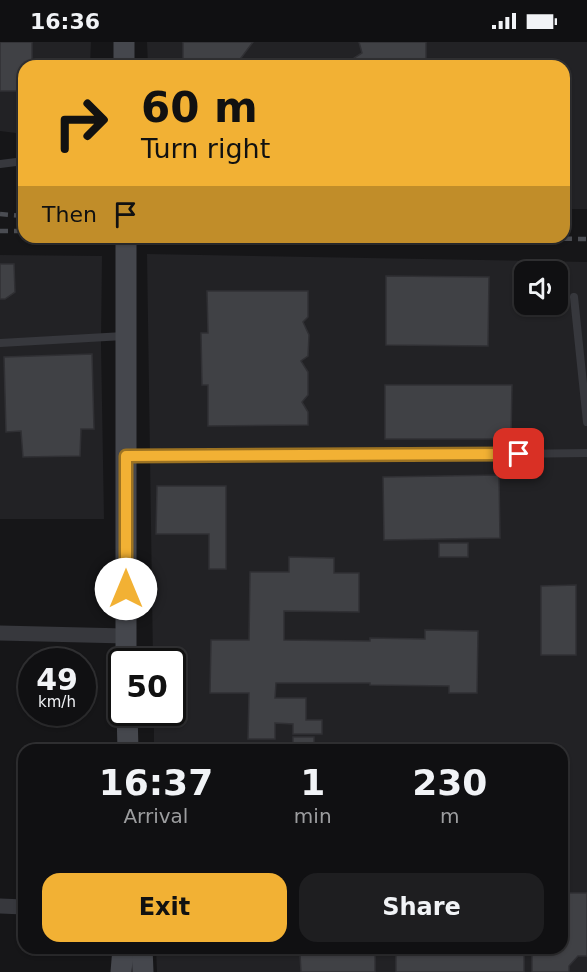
<!DOCTYPE html>
<style>
:root{--surface:#101012;--page:#1e1e20;--text:#f1f3f6;--muted:#9c9d9f;--line:#303032;--accent:#f2b134}
body{margin:0;font-family:"DejaVu Sans",sans-serif;background:var(--page);color:var(--text);height:100vh;display:flex;flex-direction:column;font-size:22px;white-space:nowrap}
*{box-sizing:border-box;margin:0}
p{font-size:20px;color:var(--muted)}
.icon{flex:none;width:33px;height:33px;fill:none;stroke:currentColor;stroke-width:2;stroke-linecap:round;stroke-linejoin:round}
.map{position:relative;flex:1;overflow:hidden}
.panel{position:absolute;left:18px;top:702px;width:550px;height:210px;display:flex;flex-direction:column;background:var(--surface);border-radius:18px;box-shadow:0 2px 4px #0004,0 0 0 2px var(--line)}
.panel>*{flex:none}
.banner{position:absolute;left:18px;top:18px;width:552px;height:183px;border-radius:18px;box-shadow:0 2px 4px #0004,0 0 0 2px var(--line);background:#f2b134;color:#111;overflow:hidden}
.buttons{position:absolute;left:514px;top:219px;display:grid;gap:12px}
.buttons a{display:grid;place-items:center;width:54px;height:54px;border-radius:12px;background:var(--surface);box-shadow:0 2px 4px #0004,0 0 0 2px var(--line);font-size:30px}
.speed{position:absolute;left:18px;top:606px;display:flex;gap:12px;font-size:30px;font-weight:700;text-align:center}
.speed>*{display:grid;place-content:center;width:78px;height:78px;border-radius:50%;background:var(--surface);box-shadow:0 2px 4px #0004,0 0 0 2px var(--line);line-height:1}
.speed small{font-size:15px;font-weight:400}
.speed .limit{border:3px solid #111;border-radius:9px;background:#fff;color:#111}
.pin{position:absolute;display:grid;place-items:center;width:51px;height:51px;color:#fff;margin:-26px;border-radius:12px;box-shadow:0 3px 9px #0006}
.me{position:absolute;width:66px;margin:-33px;rotate:0deg;stroke-linejoin:round;filter:drop-shadow(0 0 4px #0008)}
.turn{display:flex;align-items:center;gap:21px;height:126px;padding:0 24px;font-size:27px}
.turn .icon{width:78px;height:78px;stroke-width:2.5}
.turn b{display:block;font-size:42px;line-height:51px}
.then{display:flex;align-items:center;height:57px;padding:0 24px;background:#0003;gap:12px;font-size:22px}
.eta{display:flex;justify-content:space-evenly;align-items:center;height:102px;text-align:center}
.eta b{font-size:36px;font-weight:700;line-height:42px}
.primary-button{display:flex;gap:12px;margin-top:auto;padding:12px 24px}
.primary-button a{flex:1;height:69px;border-radius:18px;background:var(--accent);color:#111;font-size:24px;font-weight:700;line-height:69px;text-align:center}
.primary-button a+a{background:var(--page);color:var(--text)}
.status{display:flex;justify-content:space-between;align-items:center;height:42px;padding:0 30px;background:var(--surface);direction:ltr}
.status svg{height:16px;fill:currentColor}
.map>svg:first-child{display:block}
.built{fill:#222225;fill-rule:evenodd}
.building{fill:#404145;stroke:#303034;stroke-width:1.5}
.lines{fill:none;stroke-linecap:round;stroke-linejoin:round}
.service{stroke:#37383d;stroke-width:8}
.minor{stroke:#37383d;stroke-width:15}
.secondary{stroke:#45474d;stroke-width:21}
.rail{stroke:#4a4c52;stroke-width:4.5;stroke-dasharray:8 6;stroke-linecap:butt}
.route-casing{stroke:#9d7322;stroke-width:15}
.route{stroke:#f2b134;stroke-width:10}
</style>
<div class="status"><b>16:36</b><svg viewBox="0 0 49 12"><path d="M0 12V9h3v3zM5 12V6h3v6zM10 12V3h3v9zM15 12V0h3v12zM26 1h20v11H26zM47 4h2v5h-2z"/></svg></div>
<div class="map">
<svg width="587" height="930" viewBox="0 0 587 930">
<rect width="100%" height="100%" fill="#161618"/>
<g class="built">
<path d="M0,0H91L90,24H24V92L0,89Z"/>
<path d="M147,0H587V167H564V24H148Z"/>
<path d="M147,212L587,220V930H157L156,906H562V708H154V671L172,670V620L153,619ZM525,230H558V262H525Z"/>
<path d="M0,213L102,214L101,302L104,477H0Z"/>
</g>
<g class="building">
<path d="M0,0H32V24H24V49H0Z"/>
<path d="M183,0H253L235,24H183Z"/>
<path d="M359,0H426V24H356L354,16L362,11Z"/>
<path d="M0,222H14L15,250L5,257H0Z"/>
<path d="M386,234L489,235L488,304L386,303Z"/>
<path d="M207,249H308V275L303,280L309,293L308,314L301,319L308,330V353L302,360L308,370V383L208,384V343H202L201,291H208Z"/>
<path d="M92,312L94,387H81L80,414L23,415L21,389L6,390L4,315Z"/>
<path d="M385,343H512L511,397H385Z"/>
<path d="M499,433L500,496L384,498L383,435Z"/>
<path d="M157,444H226V527H209V492H156Z"/>
<rect x="439" y="501" width="29" height="14"/>
<path d="M289,515L334,516V531H359V570L284,569V598L370,599V596L425,597V588L478,589L477,651H449V644L370,643V641H276L275,656H306V678H322V692H293V682L275,681V697H248L249,651H210L211,598H249L250,530H289Z"/>
<path d="M576,543V613H541V544Z"/>
<rect x="293" y="695" width="21" height="13"/>
<path d="M562,851H587V914H578L569,924V930H532V906H562Z"/>
<path d="M217,906H375V930H301L300,912L217,913Z"/>
<rect x="396" y="906" width="128" height="24"/>
</g>
<g class="lines">
<g class="service">
<path d="M0,122L24,119"/>
<path d="M574,255L587,380"/>
<path d="M0,301L124,294"/>
<path d="M127,414H359L587,411"/>
</g>
<g class="minor">
<path d="M0,591L126,594"/>
<path d="M0,864L24,865"/>
</g>
<g class="secondary">
<path d="M124,0V24"/>
<path d="M126,195V620"/>
<path d="M127,670L128,708"/>
<path d="M142,906L143,930"/>
<path d="M121,930L123,906"/>
</g>
<g class="rail">
<path d="M0,172L24,174"/>
<path d="M0,189H24"/>
<path d="M424,195L587,197"/>
</g>
</g>
<g class="lines">
<g class="route-casing">
<path id="route" d="M126,547V414L519,412"/>
</g>
<use href="#route" class="route"/>
</g>
</svg>
<div class="buttons">
<a><svg class="icon" aria-label="sound" viewBox="0 0 24 24"><path d="M4 9h4l5-4v14l-5-4H4zM17 9q2 3 0 6"/></svg></a>
</div>
<div class="speed"><div>49<small>km/h</small></div><div class="limit">50</div></div>
<div class="pin" style="left:519px;top:412px;background:#d93025"><svg class="icon" aria-label="arrive" viewBox="0 0 24 24"><path d="M6 21V4h12l-3 4 3 4H6"/></svg></div>
<svg class="me" style="left:126px;top:547px" viewBox="-20 -20 40 40"><circle r="19" fill="#fff"/><path d="M0-13L10 11 0 6-10 11z" fill="#f2b134"/></svg>
<div class="banner">
<div class="turn"><svg class="icon" aria-label="right" viewBox="0 0 24 24"><path d="M7 20v-9h11M14 6l5 5-5 5"/></svg><div><b>60 m</b>Turn right</div></div>
<div class="then">Then<svg class="icon" aria-label="arrive" viewBox="0 0 24 24"><path d="M6 21V4h12l-3 4 3 4H6"/></svg></div>
</div>
<section class="panel">
<div class="eta">
<div><b>16:37</b><p>Arrival</p></div>
<div><b>1</b><p>min</p></div>
<div><b>230</b><p>m</p></div>
</div>
<div class="primary-button"><a>Exit</a><a>Share</a></div>
</section>
</div>
